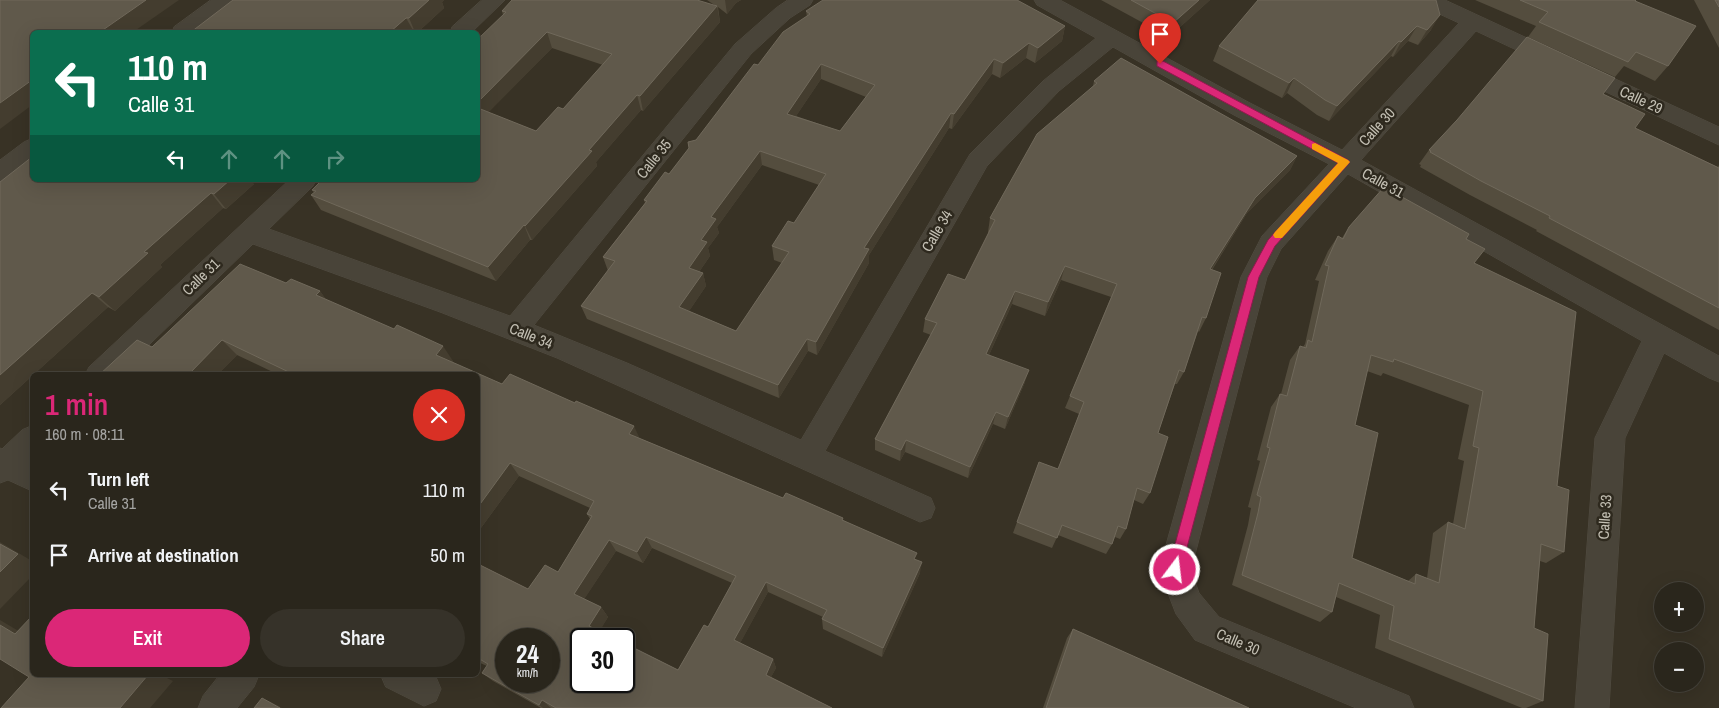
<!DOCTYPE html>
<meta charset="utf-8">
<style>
:root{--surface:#2a261c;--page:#363229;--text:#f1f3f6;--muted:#a5a5a3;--line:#46433b;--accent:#db2777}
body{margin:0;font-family:"Archivo Narrow",sans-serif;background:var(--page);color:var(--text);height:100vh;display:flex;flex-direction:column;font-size:19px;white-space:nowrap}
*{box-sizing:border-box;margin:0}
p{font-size:16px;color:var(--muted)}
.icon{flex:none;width:28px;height:28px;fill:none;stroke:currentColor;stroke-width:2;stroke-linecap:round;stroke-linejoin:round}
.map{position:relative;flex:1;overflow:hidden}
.drawer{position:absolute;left:30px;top:372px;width:450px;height:305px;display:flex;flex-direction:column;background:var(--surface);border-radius:8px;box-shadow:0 5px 20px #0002,0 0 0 1px var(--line)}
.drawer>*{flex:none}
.banner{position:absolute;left:30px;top:30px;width:450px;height:152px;border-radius:8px;box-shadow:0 5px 20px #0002,0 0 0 1px var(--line);background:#0b6e4f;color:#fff;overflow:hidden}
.tools{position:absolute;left:1654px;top:582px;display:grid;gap:10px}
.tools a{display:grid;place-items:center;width:50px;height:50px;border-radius:50%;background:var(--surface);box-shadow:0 5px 20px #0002,0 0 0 1px var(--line);font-size:25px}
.speed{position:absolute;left:495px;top:628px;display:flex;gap:10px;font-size:25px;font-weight:700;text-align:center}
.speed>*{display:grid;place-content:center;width:65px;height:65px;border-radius:50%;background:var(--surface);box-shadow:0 5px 20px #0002,0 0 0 1px var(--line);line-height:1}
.speed small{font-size:12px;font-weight:400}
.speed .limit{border:2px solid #111;border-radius:8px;background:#fff;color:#111}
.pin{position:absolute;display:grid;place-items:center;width:42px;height:42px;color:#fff;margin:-51px -21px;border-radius:50% 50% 50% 0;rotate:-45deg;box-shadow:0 0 5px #0007}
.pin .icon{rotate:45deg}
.me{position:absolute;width:55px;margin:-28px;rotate:15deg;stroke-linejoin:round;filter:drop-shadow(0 0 4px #0008)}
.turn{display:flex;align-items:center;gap:18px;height:105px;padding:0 15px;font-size:22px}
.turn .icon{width:65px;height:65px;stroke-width:2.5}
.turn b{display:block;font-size:35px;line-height:42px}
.lanes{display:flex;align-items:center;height:48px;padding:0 15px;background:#0003;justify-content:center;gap:25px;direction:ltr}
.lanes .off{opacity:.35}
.round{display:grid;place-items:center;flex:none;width:52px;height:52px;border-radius:26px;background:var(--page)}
.summary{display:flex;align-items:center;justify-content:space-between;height:85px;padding:0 15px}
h1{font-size:30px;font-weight:600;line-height:38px;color:var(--accent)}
.primary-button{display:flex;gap:10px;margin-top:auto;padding:10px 15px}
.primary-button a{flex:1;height:58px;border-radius:30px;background:var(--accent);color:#fff;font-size:20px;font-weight:600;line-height:58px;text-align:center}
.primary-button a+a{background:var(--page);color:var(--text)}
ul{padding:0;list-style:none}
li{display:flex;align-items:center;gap:15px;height:65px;padding:0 15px}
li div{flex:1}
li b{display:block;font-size:19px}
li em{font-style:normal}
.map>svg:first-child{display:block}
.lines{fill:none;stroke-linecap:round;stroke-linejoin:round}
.street-casing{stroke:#524d42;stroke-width:1}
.street{fill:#494439;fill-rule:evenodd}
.wall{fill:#544d3e;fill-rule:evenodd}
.shaded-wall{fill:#443d2f}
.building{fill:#60594b;stroke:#70695b;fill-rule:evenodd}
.route{fill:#db2777;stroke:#8e194d}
.slow{fill:#f59e0b}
.labels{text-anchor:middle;stroke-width:5;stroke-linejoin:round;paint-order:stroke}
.street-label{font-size:15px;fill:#c4c0b4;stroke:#2e291e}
</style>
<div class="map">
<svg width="1719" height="708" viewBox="0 0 1719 708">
<rect width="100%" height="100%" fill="#383225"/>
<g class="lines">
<g class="street-casing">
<g id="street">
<path d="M211,0H235L232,5L196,32H172L174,27Z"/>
<path d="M482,0H505L472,32H450L452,27Z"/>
<path d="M788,0H813L810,5L790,18L751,54L534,325L627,363L801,440L970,154L1043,81L1096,38L1037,5L1034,0H1060L1250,103L1342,150L1459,23L1420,5L1417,0H1445L1719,127V145L1476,31L1361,160L1719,356V382L1709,378L1664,353L1625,438L1609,708H1575L1595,438L1642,341L1348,174L1281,249L1267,277L1191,570L1199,593L1219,617L1409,696L1414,708H1356L1195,640L1176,614L1159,570L1241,277L1262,236L1329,164L1234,115L1113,47L1059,91L987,166L825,451L931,498L935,508L931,518L920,522L557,358L440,312L253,244L118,375H85L89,367L289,180H316L313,186L269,229L510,316L735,44L776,8Z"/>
<path d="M32,139V160L9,179L0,182V160L24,142Z"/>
<path d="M32,426V458L29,461L32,463V491L8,480L0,483V448L2,449L22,430Z"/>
<path d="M220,675H259L254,687L237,708H198L203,696Z"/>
<path d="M381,675H432L436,677L441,689L436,701L424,706L386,687Z"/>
</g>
</g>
<use href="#street" class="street"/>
</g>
<g class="wall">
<path d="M233,0H444L442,2L444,8L418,32H191Z"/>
<path d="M707,0H741L736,3L727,14L718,7L720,22L643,111L641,110L596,162L597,166L532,240H530L496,281L321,210L311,195L314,193L312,190L478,180L503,15L502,11L716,6ZM552,48L603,65L563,109L536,131L488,112Z"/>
<path d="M1101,0H1210L1169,37Z"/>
<path d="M1436,0L1431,30L1418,45L1408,41L1393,57L1391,56L1329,121L1317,115L1287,93L1282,98L1213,61L1219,46Z"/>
<path d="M1475,0H1636L1635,1L1668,66L1655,81L1624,66L1615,77L1528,37L1536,26Z"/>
<path d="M1694,0H1719V48Z"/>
<path d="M806,11L1065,26L1062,41L1035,63L1026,58L1000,78L992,74L952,129L949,128L869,255V263L817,355L808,351L779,398L587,319L581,306L608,271L603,257L645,203L644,200L669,174L696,140L758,65L807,17ZM821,79L866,97L840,131L796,116ZM762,165L819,185L794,223L772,246L774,260L782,263L736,331L689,311L706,286L703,273L699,272L710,256L708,248L719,233L717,227Z"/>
<path d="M1094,81L1297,156L1290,170L1247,213L1212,270L1206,318L1199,332L1198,331L1184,372L1177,384H1175L1158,433L1150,493L1143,504L1134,500L1126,529L1120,539L1115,537L1112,544L1106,554L1058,535L1052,548L1013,533L1039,462L1058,469L1079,414L1065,408L1111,297L1061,280L1045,316L1012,304L989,355L1025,382L1005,429L993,424L968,478L905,452L900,461L875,450V439L931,335L923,332L925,319L965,280L989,233L988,232L990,218L1093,86Z"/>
<path d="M1603,94L1635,128L1718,167L1719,165V330L1536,231L1537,230L1470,195L1420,167L1421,165L1419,164L1429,150Z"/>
<path d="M0,182L254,184L226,209L223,208L160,265L162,267L115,311L108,307L0,405Z"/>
<path d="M1349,227L1466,239L1557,486L1564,552L1546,563L1540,561L1534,628L1543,701L1526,708H1522L1375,648L1380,615L1336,597L1332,612L1320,622L1232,585L1248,525L1251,508L1248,507L1260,461L1257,460L1271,407L1280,394H1281L1290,360L1300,346L1303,347L1305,344L1319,281L1315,280L1328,251L1338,236L1342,238ZM1367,371L1381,376L1383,373L1469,405L1458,459L1464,461L1453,524L1448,522L1433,533L1427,578L1416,574L1408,581L1352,558L1355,425Z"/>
<path d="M286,283L320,291L326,300L453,361L452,362L502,384L639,438L783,498L843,518V520L916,560L920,573L882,657L823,629L822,619L823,617L768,592L740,643L773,659L776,668L771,677L832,708H541L493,681L482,673L487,666L478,662V564L528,589L558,572L590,519L587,514L590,508L519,476L478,532V375H279L237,355L217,375H99L152,347ZM652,548L732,583L708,627L678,670L599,631L608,617L601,607L584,599L616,551L643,563Z"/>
<path d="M1073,629L1249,708H1043L1067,638Z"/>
</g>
<g class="shaded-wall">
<path d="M146,0H179L133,32H100Z"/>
<path d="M429,0H444L442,2L444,8L418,32H415L409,18Z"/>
<path d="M725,0H741L736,3L727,14Z"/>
<path d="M1199,0H1210L1169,37L1173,23Z"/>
<path d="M717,6L720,22L643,111L640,96Z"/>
<path d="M1440,15L1431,30L1418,45L1427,30Z"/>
<path d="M406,18L414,32H390Z"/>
<path d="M1065,26L1062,41L1035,63L1038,48Z"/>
<path d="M1417,26L1408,41L1393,57L1401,42Z"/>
<path d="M547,32L552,48L485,116L478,112V102Z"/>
<path d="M1399,41L1391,56L1329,121L1337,106Z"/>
<path d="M1029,43L1026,58L1000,78L1003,63Z"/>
<path d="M994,59L992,74L952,129L954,114Z"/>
<path d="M821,64V79L788,128L787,114Z"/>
<path d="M1294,78L1287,93L1282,98L1289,83Z"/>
<path d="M32,80V105L0,129V103Z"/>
<path d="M637,95L641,110L596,162L597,166L532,240L525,226L589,150Z"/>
<path d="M951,113L949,128L869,255V263L817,355L816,342L864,248Z"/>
<path d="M760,151L762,165L717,227L719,233L708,248L710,256L692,282L689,268L711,217Z"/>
<path d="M1297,156L1290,170L1247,213L1203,283L1210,269L1255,198Z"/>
<path d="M230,180H251L254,184L226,209L214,194Z"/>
<path d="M211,193L223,208L160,265L162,267L115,311L99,297L144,252Z"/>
<path d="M524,225L530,240L496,281L488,267Z"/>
<path d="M1065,266L1061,280L1045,316L1048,302Z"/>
<path d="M703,273L706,286L683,320L679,307Z"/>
<path d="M320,291L331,306L316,295Z"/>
<path d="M1015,291L1012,304L984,366L986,354Z"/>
<path d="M92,293L108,307L0,405V375Z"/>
<path d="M807,339L808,351L779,398L778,385Z"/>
<path d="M222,340L237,355L217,375H188Z"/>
<path d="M443,346L453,361L446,369L436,355Z"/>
<path d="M1029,370L1025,382L1005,429L1008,417Z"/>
<path d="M996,412L993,424L968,478L970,467Z"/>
<path d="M634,426L640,439L629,434Z"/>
<path d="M906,440L905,452L900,461L901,450Z"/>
<path d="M510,463L519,476L478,532V507Z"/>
<path d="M646,537L652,548L643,563L637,552Z"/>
<path d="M609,540L616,551L581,604L574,594Z"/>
<path d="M0,542L32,561V576L0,609Z"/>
<path d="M922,562L920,573L882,657L883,648Z"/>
<path d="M766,582L768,592L737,649L734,640Z"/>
<path d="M601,607L608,617L597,636L589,626Z"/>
<path d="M0,620L32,639L15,634L0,625Z"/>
<path d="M773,659L776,668L768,683L766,675Z"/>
<path d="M148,675H163V676L173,681L150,708H120Z"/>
<path d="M262,698L277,705L282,708H280Z"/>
<path d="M542,700L551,708H543L539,705Z"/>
</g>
<g class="building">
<path d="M0,0H146L100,32H32V80L0,103Z"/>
<path d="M233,0H429L409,18H406L390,32H191Z"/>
<path d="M512,0H697L717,6L640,96L637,95L589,150L592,151L525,226L524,225L488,267L311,195L316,191L312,190L322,180H478V108L536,131L558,107L563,109L612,54L547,32L478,102V39L506,12L502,11Z"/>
<path d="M823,0H1017L1065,26L1038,48L1029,43L1003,63L994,59L954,114L951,113L864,248L869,249L816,342L807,339L778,385L581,306L615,261L603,257L647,201L644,200L665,172L669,174L689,148L688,142L696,140L754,64L758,65L783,32L810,14L806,11ZM821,64L875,85L840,131L787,114ZM760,151L826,174L794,223L788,221L772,246L789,252L736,331L679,307L703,273L689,268L707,242L701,240L716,219L711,217Z"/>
<path d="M1131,0H1199L1173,23Z"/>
<path d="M1258,0H1436L1440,15L1427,30L1417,26L1401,42L1399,41L1337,106L1325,100L1294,78L1289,83L1219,46Z"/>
<path d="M1520,0H1636L1635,1L1696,26L1668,66L1636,52L1628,62L1539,22L1548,12Z"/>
<path d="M1715,0H1719V7Z"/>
<path d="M1527,37L1615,78L1603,94L1645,114L1635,128L1719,168V308L1549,218L1550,216L1481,181L1430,152L1431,151L1429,150L1457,120Z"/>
<path d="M1121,58L1297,156L1255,198L1210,269L1221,273L1206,318L1202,317L1184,372L1179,370L1158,433L1168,437L1150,493L1137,488L1126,529L1118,526L1112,544L1062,525L1057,538L1017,522L1039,462L1058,469L1084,402L1070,396L1117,284L1065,266L1048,302L1015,291L986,354L1029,370L1008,417L996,412L970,467L906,440L901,450L875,439L937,323L925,319L948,274L965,280L995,220L990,218L1037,134L1097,83L1094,81Z"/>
<path d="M32,157V180H230L214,194L211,193L144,252L148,253L99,297L92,293L0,375V182Z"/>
<path d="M1384,187L1469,234L1466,239L1485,249L1474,263L1576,312L1557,486L1569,490L1564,552L1541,544L1534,628L1548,634L1543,701L1389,639L1394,606L1339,583L1332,612L1242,575L1258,513L1261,497L1257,495L1270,448L1267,447L1280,394L1287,396L1300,346L1306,348L1308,340L1312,342L1329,266L1325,265L1338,236L1343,239L1349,227ZM1371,355L1393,362L1394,359L1483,391L1473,446L1479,448L1465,529L1448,522L1439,583L1416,574L1415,584L1352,558L1378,433L1355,425Z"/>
<path d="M240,264L286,283L291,279L320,291L316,295L394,329L397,325L443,346L436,355L502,384L510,374L575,403L576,401L634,426L629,434L783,498L786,493L843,518L842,520L917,553L914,559L922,562L883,648L822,619L827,610L766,582L734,640L773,659L766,675L832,708H556L542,700L539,705L482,673L488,664L478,658V564L528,589L545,565L558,572L592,516L587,514L594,501L510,463L478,507V375H295L222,340L188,375H99L137,340L152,347ZM646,537L736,576L708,627L704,625L678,670L624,643V681H581V639H615L589,626L601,607L574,594L609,540L637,552ZM506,639H549V681H506Z"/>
<path d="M0,544L18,554L0,572Z"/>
<path d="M32,616V675H148L120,708H1L29,677L0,659V625L15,634Z"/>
<path d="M1073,629L1249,708H1046Z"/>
<path d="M262,698L280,708H254Z"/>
</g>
<path class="route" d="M1157,61H1163L1348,160L1350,162L1275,246L1259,277L1181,570L1179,575L1175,577L1170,575L1168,570L1248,277L1268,240L1338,163L1157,66Z"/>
<path class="slow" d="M1315,143L1348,160L1350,162L1282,238H1275L1273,235L1275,232L1338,163L1312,149V144Z"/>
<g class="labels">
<g class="street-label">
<text transform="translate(1641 100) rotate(25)" y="5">Calle 29</text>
<text transform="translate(1377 127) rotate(-48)" y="5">Calle 30</text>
<text transform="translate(654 159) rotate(-51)" y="5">Calle 35</text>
<text transform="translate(1383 183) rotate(29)" y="5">Calle 31</text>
<text transform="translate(937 231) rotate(-60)" y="5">Calle 34</text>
<text transform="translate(201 277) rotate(-44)" y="5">Calle 31</text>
<text transform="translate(531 336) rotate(22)" y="5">Calle 34</text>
<text transform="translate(1605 517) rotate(-86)" y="5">Calle 33</text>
<text transform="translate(1238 642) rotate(23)" y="5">Calle 30</text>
</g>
</g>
</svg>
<div class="tools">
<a>+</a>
<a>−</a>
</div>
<div class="speed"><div>24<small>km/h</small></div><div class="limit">30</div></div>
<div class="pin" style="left:1160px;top:64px;background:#d93025"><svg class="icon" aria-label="arrive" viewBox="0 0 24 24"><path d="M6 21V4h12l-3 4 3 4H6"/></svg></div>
<svg class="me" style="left:1175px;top:570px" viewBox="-20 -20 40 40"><circle r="17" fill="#db2777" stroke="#fff" stroke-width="3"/><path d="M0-11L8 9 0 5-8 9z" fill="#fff"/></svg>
<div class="banner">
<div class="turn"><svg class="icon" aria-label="left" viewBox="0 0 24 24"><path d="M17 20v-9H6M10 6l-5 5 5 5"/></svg><div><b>110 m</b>Calle 31</div></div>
<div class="lanes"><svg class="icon" aria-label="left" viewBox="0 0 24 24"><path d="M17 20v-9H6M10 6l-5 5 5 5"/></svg><svg class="icon off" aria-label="ahead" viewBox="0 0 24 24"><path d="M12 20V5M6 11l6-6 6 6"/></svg><svg class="icon off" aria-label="ahead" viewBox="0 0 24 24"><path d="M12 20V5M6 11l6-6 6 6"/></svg><svg class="icon off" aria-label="right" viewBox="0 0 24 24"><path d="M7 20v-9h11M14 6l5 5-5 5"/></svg></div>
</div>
<section class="drawer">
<div class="summary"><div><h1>1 min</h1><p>160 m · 08:11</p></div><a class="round" style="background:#d93025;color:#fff"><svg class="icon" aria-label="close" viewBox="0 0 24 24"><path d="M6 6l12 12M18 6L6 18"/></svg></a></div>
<ul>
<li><svg class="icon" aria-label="left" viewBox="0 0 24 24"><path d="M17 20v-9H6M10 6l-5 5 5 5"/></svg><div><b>Turn left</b><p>Calle 31</p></div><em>110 m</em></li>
<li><svg class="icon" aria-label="arrive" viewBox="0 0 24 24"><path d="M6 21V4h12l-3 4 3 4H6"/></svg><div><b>Arrive at destination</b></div><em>50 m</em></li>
</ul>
<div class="primary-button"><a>Exit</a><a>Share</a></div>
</section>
</div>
